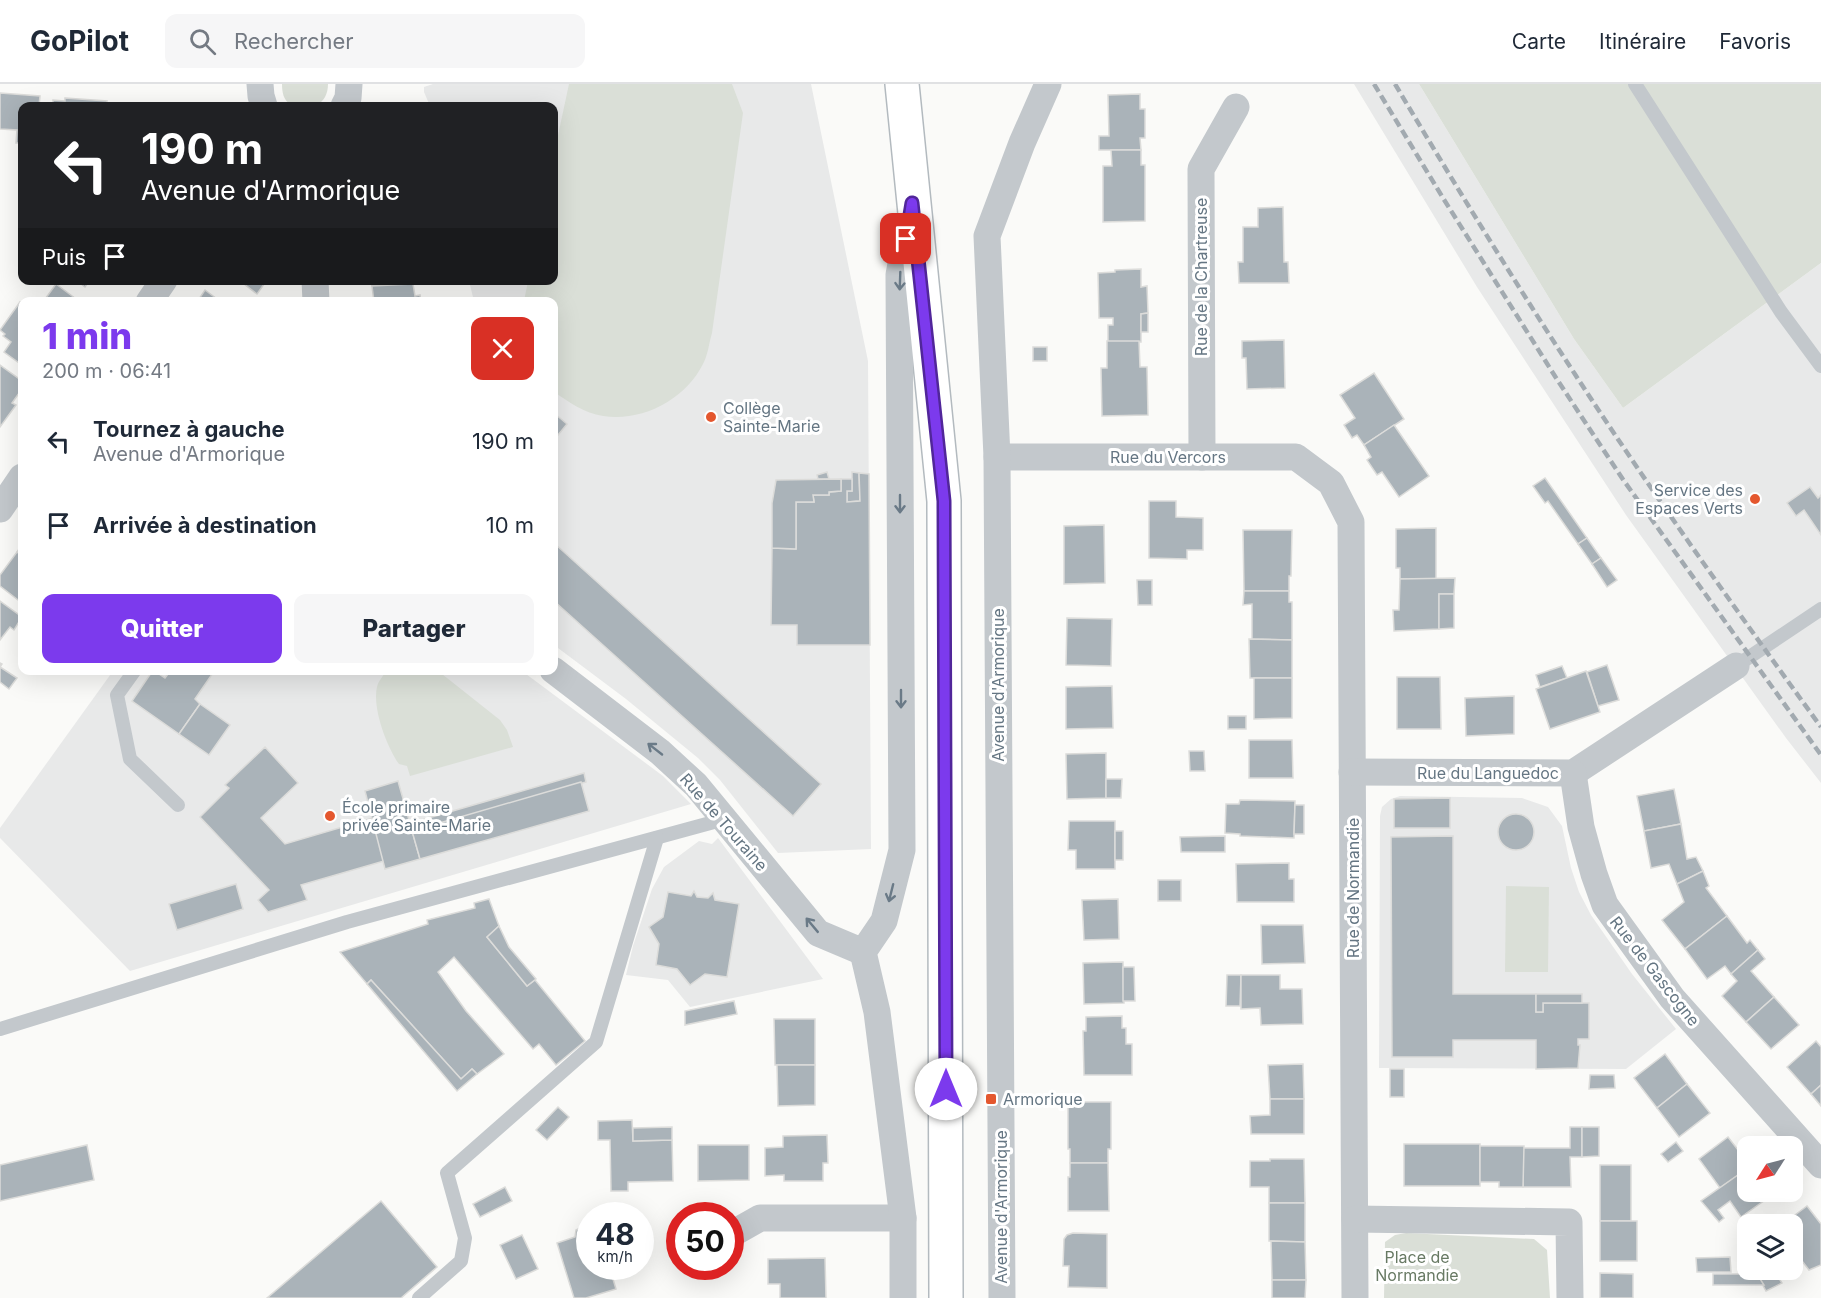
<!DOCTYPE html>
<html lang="fr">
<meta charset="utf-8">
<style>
:root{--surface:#fff;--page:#f6f6f7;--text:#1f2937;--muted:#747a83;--line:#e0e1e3;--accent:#7c3aed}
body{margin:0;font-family:Inter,sans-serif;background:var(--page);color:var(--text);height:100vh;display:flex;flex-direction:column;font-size:22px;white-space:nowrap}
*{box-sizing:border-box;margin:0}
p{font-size:20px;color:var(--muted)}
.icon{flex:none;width:33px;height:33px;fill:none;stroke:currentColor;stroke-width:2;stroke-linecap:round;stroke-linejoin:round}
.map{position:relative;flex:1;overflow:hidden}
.panel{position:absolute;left:18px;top:213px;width:540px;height:378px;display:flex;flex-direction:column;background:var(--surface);border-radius:12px;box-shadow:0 6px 24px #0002}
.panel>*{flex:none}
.top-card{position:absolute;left:18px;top:18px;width:540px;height:183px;border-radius:12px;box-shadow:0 6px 24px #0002;background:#202124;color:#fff;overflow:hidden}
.needle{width:39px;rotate:234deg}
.tools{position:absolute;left:1737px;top:1052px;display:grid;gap:12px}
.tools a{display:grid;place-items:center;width:66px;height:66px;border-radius:12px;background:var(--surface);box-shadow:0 6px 24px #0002;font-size:30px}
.speed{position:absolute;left:576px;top:1118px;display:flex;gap:12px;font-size:30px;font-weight:700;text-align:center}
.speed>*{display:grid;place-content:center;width:78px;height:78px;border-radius:50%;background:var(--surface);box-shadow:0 6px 24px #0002;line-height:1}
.speed small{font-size:15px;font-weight:400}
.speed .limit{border:9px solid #d22;background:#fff;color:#111}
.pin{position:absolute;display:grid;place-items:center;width:51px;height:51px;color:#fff;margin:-26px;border-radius:12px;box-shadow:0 3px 9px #0006}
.me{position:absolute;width:66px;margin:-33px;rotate:0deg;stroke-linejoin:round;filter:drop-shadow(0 0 4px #0008)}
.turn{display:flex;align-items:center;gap:21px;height:126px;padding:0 24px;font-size:27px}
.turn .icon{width:78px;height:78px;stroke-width:2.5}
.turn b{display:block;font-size:42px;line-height:51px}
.then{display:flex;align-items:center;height:57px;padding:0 24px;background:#0003;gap:12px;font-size:22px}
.round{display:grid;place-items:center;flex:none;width:63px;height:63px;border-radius:12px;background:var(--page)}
.overview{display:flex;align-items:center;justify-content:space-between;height:102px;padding:0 24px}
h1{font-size:36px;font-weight:800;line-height:45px;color:var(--accent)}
.action{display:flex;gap:12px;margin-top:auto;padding:12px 24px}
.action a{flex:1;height:69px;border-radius:12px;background:var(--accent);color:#fff;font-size:24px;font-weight:800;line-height:69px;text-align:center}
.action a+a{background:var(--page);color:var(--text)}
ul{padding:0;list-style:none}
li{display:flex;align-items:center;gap:18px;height:84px;padding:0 24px}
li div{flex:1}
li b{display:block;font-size:22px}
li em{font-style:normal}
header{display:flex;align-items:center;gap:36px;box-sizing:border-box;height:84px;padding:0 30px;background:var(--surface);border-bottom:2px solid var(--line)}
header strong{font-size:28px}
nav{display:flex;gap:33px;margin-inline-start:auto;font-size:21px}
.search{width:420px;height:54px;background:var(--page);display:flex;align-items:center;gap:15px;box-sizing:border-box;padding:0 21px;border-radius:12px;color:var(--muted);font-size:22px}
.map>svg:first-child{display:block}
.built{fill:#e8e9e9}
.green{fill:#dadfd7}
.building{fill:#aab3b9;stroke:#dcdcda;stroke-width:1.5}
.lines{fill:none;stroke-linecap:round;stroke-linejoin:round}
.secondary-casing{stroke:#b3babf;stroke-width:36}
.lane{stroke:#c3c8cc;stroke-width:14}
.street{stroke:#c3c8cc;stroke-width:27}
.secondary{stroke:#fff;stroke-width:33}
.rail{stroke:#a2aab0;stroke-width:4.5;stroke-dasharray:9 4.5;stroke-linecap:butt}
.oneway{stroke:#6a7a87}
.route-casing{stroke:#51269a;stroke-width:15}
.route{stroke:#7c3aed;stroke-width:10}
.poi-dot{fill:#e4572e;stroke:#fff;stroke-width:2}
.labels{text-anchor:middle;stroke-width:6;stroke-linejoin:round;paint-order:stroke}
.street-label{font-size:16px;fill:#657683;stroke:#fff}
.poi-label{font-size:16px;fill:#657683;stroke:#fff;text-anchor:start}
.park-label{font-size:16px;fill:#687a64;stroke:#fff}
</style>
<header>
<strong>GoPilot</strong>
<div class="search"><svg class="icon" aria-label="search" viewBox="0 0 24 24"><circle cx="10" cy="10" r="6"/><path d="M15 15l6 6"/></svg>Rechercher</div>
<nav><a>Carte</a><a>Itinéraire</a><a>Favoris</a></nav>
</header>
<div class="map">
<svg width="1821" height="1214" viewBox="0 0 1821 1214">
<rect width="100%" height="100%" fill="#fafaf8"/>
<g class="built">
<path d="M433,0H811L868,277L871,765L778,769L720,696L698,674L626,615L554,561V218L474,217L469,197L554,196V22H430L424,8V3Z"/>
<path d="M1354,0H1419L1574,255L1623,324L1821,179V699L1786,654L1626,431L1477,203Z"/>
<path d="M113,587H522L663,692L691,720L130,887L0,754V744Z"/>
<path d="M1400,712L1522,714L1548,723L1562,742L1571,784L1579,808L1591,831L1632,890L1676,945L1626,985L1379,984L1380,732L1382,723L1391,715Z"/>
<path d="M718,754L823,895L690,923L668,896L626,891L633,862L652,805L664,783L699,757L712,760Z"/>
</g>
<g class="green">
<path d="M282,0H328C328,10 324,17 316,22C297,23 282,25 282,0Z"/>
<path d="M569,0H732L743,29L712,249C709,259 708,271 703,280C685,316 642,338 603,332C584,329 569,318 554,308V218L524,217L528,197L554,196V70Z"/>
<path d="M1419,0H1821V179L1623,324L1574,255Z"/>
<path d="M386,587H436L442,590L500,636L507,646L513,663L410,692L407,682L399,680C387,663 372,624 377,603C378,598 383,592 386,587Z"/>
<path d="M1506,802L1549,803L1548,888H1505Z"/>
<path d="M1406,1149L1534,1155L1547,1166L1550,1214H1384L1385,1158L1395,1151Z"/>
</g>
<g class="building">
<path d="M0,9L40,12L39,22H22V59H16L17,46L0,45Z"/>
<path d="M1140,10V25H1145V54H1140L1141,66H1099V52H1109L1108,11Z"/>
<path d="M65,14L107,17L106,22H53V16L65,17Z"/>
<path d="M1111,66H1141V81H1145V137L1103,138V82H1112Z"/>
<path d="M1283,123L1284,178H1288L1289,199H1239L1238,178H1243V143H1258V124Z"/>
<path d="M1141,185V203L1147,202L1148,229L1141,230V258H1108V241H1113V234H1099L1098,189L1115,188V186Z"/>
<path d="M76,196H90L85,203Z"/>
<path d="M239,196H267L257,210Z"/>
<path d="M371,196H399V201L372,202Z"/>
<path d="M399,196H413V200L399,201Z"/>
<path d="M56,200L80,218H43Z"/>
<path d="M413,200L415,212L420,211L421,218H374L372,202Z"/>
<path d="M205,206L221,218H197Z"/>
<path d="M20,218L22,220V281L4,268L11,258L3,252L5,250L0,246Z"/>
<path d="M1148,229V248H1141V230Z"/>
<path d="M1284,256L1285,304L1247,305L1246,274H1242V257Z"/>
<path d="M1107,257H1139L1140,283H1147L1148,331L1102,332L1101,284H1107Z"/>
<rect x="1033" y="263" width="14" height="14"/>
<path d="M0,281L22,297V305L12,319L16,321L0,343Z"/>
<path d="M1374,289L1404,335L1364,361L1357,351L1352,354L1344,341L1355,334L1340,311Z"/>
<path d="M554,329L567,340L554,356Z"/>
<path d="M1394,341L1429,392L1399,413L1382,388L1377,391L1367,376L1371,373L1364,361Z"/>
<path d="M827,388L829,395H818L817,391Z"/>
<path d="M852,388L859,389L860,417L847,418V407H852Z"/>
<path d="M859,389L869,390L870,561H797V541H771L772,464L796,465V418H814L813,411H829V408L841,407V395H852V407H847V418L860,417Z"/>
<path d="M1545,394L1587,454L1578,460L1548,417L1545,419L1533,402Z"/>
<path d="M841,395V407L829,408V411H813L814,418H796V465L772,464V419L776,396Z"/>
<path d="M1810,403L1818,414L1821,411V451L1804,426L1796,432L1787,419Z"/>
<path d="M1149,417H1176V433L1203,434V466H1187V475L1149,474Z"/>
<path d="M1104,441L1105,499L1064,500V442Z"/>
<path d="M1436,444V495H1400V484H1396V445Z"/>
<path d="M1243,446H1292L1291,492H1289V507H1244Z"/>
<path d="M1587,454L1601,474L1592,480L1578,460Z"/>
<path d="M554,459L821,700L793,732L554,517Z"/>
<path d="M22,460V472L17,468Z"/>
<path d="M17,468L22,472V519L0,502V491Z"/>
<path d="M1601,474L1617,496L1607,503L1592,480Z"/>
<path d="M1455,494L1454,510H1439V545L1394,547L1393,526H1399L1400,495Z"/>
<path d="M1137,496H1152V521H1138Z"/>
<path d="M1244,507H1289V518H1292V556L1252,555V520L1243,521Z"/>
<path d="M1439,510H1454V544L1439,545Z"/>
<path d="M0,517L22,533L14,546L10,543L0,556Z"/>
<path d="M1067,534L1112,535L1111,582L1066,581Z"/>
<path d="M1249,555L1292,556V594H1250Z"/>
<path d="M0,579L2,580L0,583L17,594L9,605L0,598Z"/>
<path d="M1607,581L1619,616L1598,622L1587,588Z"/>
<path d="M1562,582L1567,594L1540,603L1536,591Z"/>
<path d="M153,586L165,594L171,586H215L195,615L200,620L179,650L132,617Z"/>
<path d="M1586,587L1600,628L1550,645L1536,605Z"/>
<path d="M1397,593H1440L1441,645H1397Z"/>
<path d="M1254,594H1292V634L1254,635Z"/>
<path d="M1112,602L1113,644L1066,645V603Z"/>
<path d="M1514,612V650L1466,652L1465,614Z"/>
<path d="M200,620L230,641L209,671L179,650Z"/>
<rect x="1228" y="632" width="18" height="13"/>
<path d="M1249,656H1292L1293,694H1249Z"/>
<path d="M265,663L298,699L261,734L285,760L373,734L384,777L301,801L307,816L268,828L258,816L269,806L200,733L229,704L225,701Z"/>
<path d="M1189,667H1204L1205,687H1190Z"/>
<path d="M1106,669V714L1067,715L1066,670Z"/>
<path d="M584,689L586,698L413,747L411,739Z"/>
<path d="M1106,695H1122L1121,714H1106Z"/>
<path d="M398,697L420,775L385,785L365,707Z"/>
<path d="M581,698L589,727L420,775L412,747Z"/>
<path d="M1674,705L1681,740L1644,747L1637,712Z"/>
<path d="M1450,714V744H1394V715Z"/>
<path d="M1240,716L1295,717L1294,754L1240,752V750L1225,749L1226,720H1239Z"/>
<path d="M1295,721H1304V750H1294Z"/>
<circle cx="1516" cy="748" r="18"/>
<path d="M1069,737H1115V785H1076V766H1068Z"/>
<path d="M1681,740L1687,775L1696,773L1703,787L1677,800L1669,780L1651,784L1644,747Z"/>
<rect x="1115" y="747" width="8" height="29"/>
<path d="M1225,752V768H1181L1180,753Z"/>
<path d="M1453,752V910H1536V928H1543V919H1589V955H1578V961H1580L1578,984L1536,985V956H1453V973H1392L1391,753Z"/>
<path d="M1289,779V795H1294V818H1237L1236,780Z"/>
<path d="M1703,787L1709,802L1706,804L1727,832L1685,865L1662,836L1684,818L1677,800Z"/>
<rect x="1158" y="796" width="23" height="21"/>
<path d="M236,800L243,825L177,846L169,820Z"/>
<path d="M694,807L697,813L708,814L713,809L715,816L739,820L727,893L705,890L690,901L677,885L656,881L659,860L649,843L663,833L668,808L691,812Z"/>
<path d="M489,815L499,842L487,853L527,902L535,896L585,957L556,981L539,960L533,965L454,873L438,888L466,927L504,970L477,990L472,985L461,995L371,896L367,900L340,868L428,840L427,836L475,824L474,819Z"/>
<path d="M1118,815L1119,855L1084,856L1082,816Z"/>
<path d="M1727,832L1747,859L1750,856L1758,866L1731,890L1725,882L1707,895L1685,865Z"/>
<path d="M1261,841H1303L1305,879L1262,880Z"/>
<path d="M499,842L509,863L536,895L527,902L487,853Z"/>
<path d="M1758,866L1765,875L1751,887L1774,913L1746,938L1722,912L1737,897L1731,890Z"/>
<path d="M1123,878L1124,919L1084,920L1083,879Z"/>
<path d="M1123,883H1134L1135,917H1123Z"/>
<path d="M1227,891H1241L1240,922H1226Z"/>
<path d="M1241,891H1280V905H1302L1303,940L1261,941L1260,924L1241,925Z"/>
<path d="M371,896L461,995L472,985L477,990L457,1007L367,900Z"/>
<path d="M1536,910H1582V919H1543V928H1536Z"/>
<path d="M1774,913L1799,941L1771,965L1746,938Z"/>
<path d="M734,917L737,930L685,941V927Z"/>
<path d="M1122,932V944H1126V960H1132V991H1084L1083,947H1086V933Z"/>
<path d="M774,935H815V981H775Z"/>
<path d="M1816,957L1821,963V1001L1811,1010L1787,983Z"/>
<path d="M1665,970L1687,1000L1657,1024L1634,994Z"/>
<path d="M1303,980L1304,1015H1270L1268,981Z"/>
<path d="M777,981H815V1021L778,1022Z"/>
<rect x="1390" y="985" width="14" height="28"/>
<path d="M1590,991H1614L1615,1004L1589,1005Z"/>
<path d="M1687,1000L1710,1029L1679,1053L1657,1024Z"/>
<path d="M1821,1001V1022L1811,1010Z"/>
<path d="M1270,1015H1304V1050H1251L1250,1032L1270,1031Z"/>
<path d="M1068,1018H1111V1065H1108V1079H1070V1065H1068Z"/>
<path d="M558,1023L569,1033L547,1056L536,1046Z"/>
<path d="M632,1036L633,1057L672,1056L673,1097L628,1098V1107H611L610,1056H598V1037Z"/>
<path d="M672,1043V1056L633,1057V1044Z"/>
<path d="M1570,1043H1582V1073H1570L1571,1103H1523V1064H1570Z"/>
<path d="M1582,1043H1599V1072L1582,1073Z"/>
<path d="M827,1051L828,1079H823V1097H784V1091L765,1092V1064L783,1063V1052Z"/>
<path d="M1728,1053L1748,1079V1084L1720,1104L1699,1075Z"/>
<path d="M1676,1058L1683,1067L1668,1078L1661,1070Z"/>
<rect x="1404" y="1060" width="76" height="42"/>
<path d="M87,1061L94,1096L0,1117V1081Z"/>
<path d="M698,1061H749V1096L698,1097Z"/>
<path d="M1480,1062H1524L1523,1103H1499V1098H1480Z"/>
<path d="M1270,1075H1304L1305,1119H1269V1103H1250V1077H1270Z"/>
<path d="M1070,1079H1108L1109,1127H1068V1093H1070Z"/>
<rect x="1600" y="1081" width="31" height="56"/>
<path d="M1748,1084V1107H1769L1772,1111L1741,1133L1730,1117L1718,1126L1724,1134L1719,1138L1701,1117Z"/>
<path d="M505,1103L512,1117L480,1133L473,1120Z"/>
<path d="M381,1117L437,1183L401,1214H267Z"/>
<path d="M1269,1119H1305V1158L1269,1157Z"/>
<path d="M1807,1122L1821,1140V1181L1809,1186L1792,1164V1140H1783Z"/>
<rect x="1600" y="1137" width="37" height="40"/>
<path d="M584,1142L590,1146V1182H609L616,1205L586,1214H574L557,1159L575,1153L576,1146Z"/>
<path d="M1073,1149L1107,1150V1204L1068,1203L1069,1182H1063L1064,1155L1067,1151Z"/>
<path d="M522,1151L538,1185L516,1195L500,1161Z"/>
<path d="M1271,1157L1305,1158L1306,1196H1272Z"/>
<path d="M1730,1173L1731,1188H1697L1696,1174Z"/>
<path d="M825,1174L826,1214H780V1200H768V1175Z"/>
<path d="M1770,1185H1773L1782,1199L1766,1207L1759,1194Z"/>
<path d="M1600,1189L1633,1190V1214H1600Z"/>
<path d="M1713,1190H1757L1764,1201H1713Z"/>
<path d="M1272,1196H1306L1305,1214H1272Z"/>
</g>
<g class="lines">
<g class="secondary-casing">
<path id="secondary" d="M902,0L944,417L946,1214"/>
</g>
<g class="lane">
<path d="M1635,0L1781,228L1821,282"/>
<path d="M1736,582L1821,525"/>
<path d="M135,586L117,611L130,675L178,721"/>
<path d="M0,945L347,838L725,735"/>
<path d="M419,1214L461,1177L465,1154L447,1089L596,958L657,754"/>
</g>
<g class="street">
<path d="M260,0L261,12L264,22"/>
<path d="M344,22L348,14L349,0"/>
<path d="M315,196L316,218"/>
<path d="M149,218L164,196"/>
<path d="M997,373H1296L1331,399L1351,438L1355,1214"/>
<path d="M1202,373L1201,85L1236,23"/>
<path d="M0,425L22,393"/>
<path d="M553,586L660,668L696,701L818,849L863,868"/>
<path d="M1352,688L1573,689L1736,582"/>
<path d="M1573,689L1581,743L1594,790L1605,821L1672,914L1821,1081"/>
<path d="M1355,1135L1569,1138L1570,1214"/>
<path d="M730,1151L760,1134H903"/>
<path d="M903,1214V1134L877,928L863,868L884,837L902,766L899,191L909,136"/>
<path d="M1002,1214L997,373L987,152L1022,59L1048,0"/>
</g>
<use href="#secondary" class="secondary"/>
<g class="rail">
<path d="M1374,0L1443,114L1558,297L1624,397L1821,671"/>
<path d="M1395,0C1455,101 1517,202 1582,301C1658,417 1739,530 1821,643"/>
</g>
</g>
<defs><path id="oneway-shaft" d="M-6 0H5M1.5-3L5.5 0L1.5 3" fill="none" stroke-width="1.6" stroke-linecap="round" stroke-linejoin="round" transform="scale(1.5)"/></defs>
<g class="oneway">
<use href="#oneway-shaft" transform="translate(900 197) rotate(92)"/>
<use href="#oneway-shaft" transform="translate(900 420) rotate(90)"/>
<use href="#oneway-shaft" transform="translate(901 615) rotate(90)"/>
<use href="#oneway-shaft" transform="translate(655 665) rotate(-142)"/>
<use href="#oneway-shaft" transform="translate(891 809) rotate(104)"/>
<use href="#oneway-shaft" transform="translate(812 841) rotate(-130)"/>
</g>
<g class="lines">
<g class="route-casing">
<path id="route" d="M906,155L912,119L944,417L946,1005"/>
</g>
<use href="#route" class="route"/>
</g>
<g class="poi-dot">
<circle cx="711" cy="333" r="6"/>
<circle cx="1755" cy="415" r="6"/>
<circle cx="330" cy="732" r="6"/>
<rect x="985" y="1009" width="12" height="12" rx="3"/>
</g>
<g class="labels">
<g class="street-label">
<text transform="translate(1201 193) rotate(-90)" y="6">Rue de la Chartreuse</text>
<text x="1168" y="379">Rue du Vercors</text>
<text transform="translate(998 601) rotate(-90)" y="6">Avenue d'Armorique</text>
<text x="1488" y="695">Rue du Languedoc</text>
<text transform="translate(724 738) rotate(49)" y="6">Rue de Touraine</text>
<text transform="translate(1353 804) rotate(-90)" y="6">Rue de Normandie</text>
<text transform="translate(1655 887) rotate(52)" y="6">Rue de Gascogne</text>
<text transform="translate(1001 1123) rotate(-90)" y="6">Avenue d'Armorique</text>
</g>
<g class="poi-label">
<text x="723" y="330">Collège<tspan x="723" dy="18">Sainte-Marie</tspan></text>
<text x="1743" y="412" text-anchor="end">Service des<tspan x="1743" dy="18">Espaces Verts</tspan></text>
<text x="342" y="729">École primaire<tspan x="342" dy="18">privée Sainte-Marie</tspan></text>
<text x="1003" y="1021">Armorique</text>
</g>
<g class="park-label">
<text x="1417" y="1179">Place de<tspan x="1417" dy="18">Normandie</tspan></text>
</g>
</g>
</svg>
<div class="tools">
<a><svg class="needle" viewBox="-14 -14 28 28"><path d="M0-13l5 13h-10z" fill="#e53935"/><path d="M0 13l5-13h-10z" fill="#747a83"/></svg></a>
<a><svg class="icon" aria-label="layers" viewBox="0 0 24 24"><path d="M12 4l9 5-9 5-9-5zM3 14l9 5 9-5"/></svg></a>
</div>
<div class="speed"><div>48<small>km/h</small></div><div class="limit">50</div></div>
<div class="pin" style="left:906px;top:155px;background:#d93025"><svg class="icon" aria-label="arrive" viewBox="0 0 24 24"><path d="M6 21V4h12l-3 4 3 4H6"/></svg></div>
<svg class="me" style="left:946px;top:1005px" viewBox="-20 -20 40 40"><circle r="19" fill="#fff"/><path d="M0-13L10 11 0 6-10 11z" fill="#7c3aed"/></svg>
<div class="top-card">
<div class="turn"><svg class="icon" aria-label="left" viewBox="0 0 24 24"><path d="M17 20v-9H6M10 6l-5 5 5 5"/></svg><div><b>190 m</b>Avenue d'Armorique</div></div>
<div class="then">Puis<svg class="icon" aria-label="arrive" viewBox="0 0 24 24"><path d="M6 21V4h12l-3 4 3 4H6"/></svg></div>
</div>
<section class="panel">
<div class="overview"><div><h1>1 min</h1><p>200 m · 06:41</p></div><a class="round" style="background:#d93025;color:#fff"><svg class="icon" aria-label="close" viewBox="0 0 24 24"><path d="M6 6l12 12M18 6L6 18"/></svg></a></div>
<ul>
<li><svg class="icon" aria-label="left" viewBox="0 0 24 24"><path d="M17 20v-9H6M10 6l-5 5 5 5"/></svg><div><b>Tournez à gauche</b><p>Avenue d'Armorique</p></div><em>190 m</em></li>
<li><svg class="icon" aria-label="arrive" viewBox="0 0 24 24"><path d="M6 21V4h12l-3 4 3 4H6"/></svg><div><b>Arrivée à destination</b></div><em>10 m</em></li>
</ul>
<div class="action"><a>Quitter</a><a>Partager</a></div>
</section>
</div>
